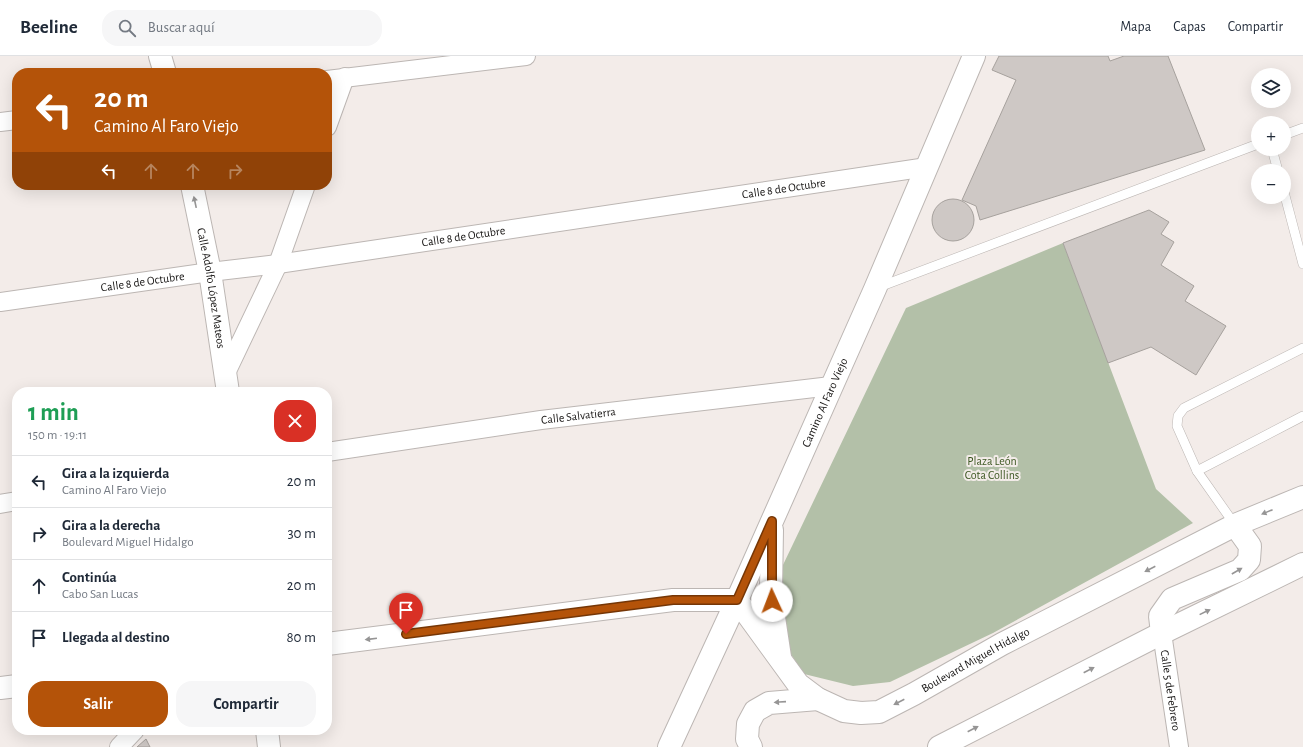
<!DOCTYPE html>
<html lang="es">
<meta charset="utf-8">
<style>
:root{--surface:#fff;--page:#f6f6f7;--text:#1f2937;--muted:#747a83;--line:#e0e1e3;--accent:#b45309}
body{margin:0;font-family:"Alegreya Sans",sans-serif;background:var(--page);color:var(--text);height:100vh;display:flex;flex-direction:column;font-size:15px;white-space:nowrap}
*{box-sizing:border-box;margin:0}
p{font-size:13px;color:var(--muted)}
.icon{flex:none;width:22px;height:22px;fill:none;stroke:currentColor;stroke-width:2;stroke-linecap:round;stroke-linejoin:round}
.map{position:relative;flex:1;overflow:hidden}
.panel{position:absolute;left:12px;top:331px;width:320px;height:348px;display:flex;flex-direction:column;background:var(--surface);border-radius:16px;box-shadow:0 4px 16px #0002}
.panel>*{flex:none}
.banner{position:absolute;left:12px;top:12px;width:320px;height:122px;border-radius:16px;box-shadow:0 4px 16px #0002;background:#b45309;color:#fff;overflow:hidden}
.buttons{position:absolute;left:1251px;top:12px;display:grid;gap:8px}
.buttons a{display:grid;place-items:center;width:40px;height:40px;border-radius:50%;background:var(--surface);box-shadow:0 4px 16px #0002;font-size:20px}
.pin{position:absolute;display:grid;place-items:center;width:34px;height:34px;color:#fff;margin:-41px -17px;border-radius:50% 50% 50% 0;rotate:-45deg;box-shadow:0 0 4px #0007}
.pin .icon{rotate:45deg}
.me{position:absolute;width:44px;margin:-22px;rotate:358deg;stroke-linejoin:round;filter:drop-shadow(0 0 3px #0008)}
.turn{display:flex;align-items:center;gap:14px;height:84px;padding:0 16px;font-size:18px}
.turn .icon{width:52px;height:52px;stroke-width:2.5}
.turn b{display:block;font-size:28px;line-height:34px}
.lanes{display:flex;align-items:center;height:38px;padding:0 16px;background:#0003;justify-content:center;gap:20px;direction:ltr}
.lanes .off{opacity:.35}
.round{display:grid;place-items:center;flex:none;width:42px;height:42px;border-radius:16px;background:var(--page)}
.summary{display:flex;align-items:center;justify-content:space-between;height:68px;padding:0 16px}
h1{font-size:24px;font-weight:600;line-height:30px;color:#1e9e55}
.cta{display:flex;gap:8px;margin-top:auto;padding:8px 16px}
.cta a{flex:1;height:46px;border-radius:16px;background:var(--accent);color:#fff;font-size:16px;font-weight:600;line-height:46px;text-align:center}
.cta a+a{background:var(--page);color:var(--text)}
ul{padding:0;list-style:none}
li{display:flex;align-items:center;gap:12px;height:52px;padding:0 16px;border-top:1px solid var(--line)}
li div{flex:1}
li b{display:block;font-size:15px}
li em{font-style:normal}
header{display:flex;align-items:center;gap:24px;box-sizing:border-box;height:56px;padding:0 20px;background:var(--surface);border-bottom:1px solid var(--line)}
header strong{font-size:19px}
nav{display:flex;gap:22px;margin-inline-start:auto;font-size:14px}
.search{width:280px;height:36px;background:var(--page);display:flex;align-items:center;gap:10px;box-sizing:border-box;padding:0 14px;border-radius:16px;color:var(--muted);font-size:15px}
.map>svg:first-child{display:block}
.green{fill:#b3c0a8}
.building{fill:#cec8c5;stroke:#a6a19d}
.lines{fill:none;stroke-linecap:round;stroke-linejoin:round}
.lane-casing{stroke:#bcb6b3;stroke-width:10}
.street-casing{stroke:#bcb6b3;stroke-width:20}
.secondary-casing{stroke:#bcb6b3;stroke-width:24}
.lane{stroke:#fff;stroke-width:9}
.street{stroke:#fff;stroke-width:18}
.secondary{stroke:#fff;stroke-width:22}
.oneway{fill:#969595}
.route-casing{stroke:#753606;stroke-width:10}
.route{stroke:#b45309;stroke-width:7}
.labels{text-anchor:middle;stroke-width:4;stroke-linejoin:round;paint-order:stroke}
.street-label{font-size:12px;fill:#161413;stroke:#f3ece9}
.park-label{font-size:12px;fill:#3c5721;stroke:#f3ece9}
</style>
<header>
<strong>Beeline</strong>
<div class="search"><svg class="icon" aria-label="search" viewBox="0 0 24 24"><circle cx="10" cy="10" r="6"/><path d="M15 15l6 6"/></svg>Buscar aquí</div>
<nav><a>Mapa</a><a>Capas</a><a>Compartir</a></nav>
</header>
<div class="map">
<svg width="1303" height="691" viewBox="0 0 1303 691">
<rect width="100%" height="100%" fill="#f3ece9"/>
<path class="green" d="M1063,187L1156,433L1193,467L993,577L890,626L853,630L804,618L781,583L782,511L906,252Z"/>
<g class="building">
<path d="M999,0H1108L1110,5L1124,0H1168L1205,94L980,164L976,150L962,144L1016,24L992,14Z"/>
<circle cx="953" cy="164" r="21"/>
<path d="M1149,154L1169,166L1161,178L1174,186L1161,209L1194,230L1185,245L1226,270L1196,319L1151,291L1108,307L1063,187Z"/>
<path d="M146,683L150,691H137Z"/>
</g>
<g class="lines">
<g class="lane-casing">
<g id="lane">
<path d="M1284,79L1303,72"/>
<path d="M1272,93L1278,115"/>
<path d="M1284,136L1303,208"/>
<path d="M879,231L1258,88"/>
<path d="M1197,415L1177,370L1178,360L1184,352L1303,292"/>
<path d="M1235,469L1197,415L1303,360"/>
</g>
</g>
<g class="street-casing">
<g id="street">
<path d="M327,24L526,0"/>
<path d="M0,66L17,64"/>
<path d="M327,71L345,21"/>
<path id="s1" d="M0,246L210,216L278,208L927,111"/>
<path d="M226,317L278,208L306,129"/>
<path id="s2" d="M327,396L541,364L831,330"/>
<path d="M0,448L17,445"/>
<path id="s3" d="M1162,577L1179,691"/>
<path d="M119,691L135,674"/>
</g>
</g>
<g class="secondary-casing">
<g id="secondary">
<path d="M160,0L165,17"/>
<path id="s4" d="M192,129L210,216L228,336"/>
<path d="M772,474L771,535L773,555L780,601"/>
<path d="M1162,577L1160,560L1172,543L1240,514L1249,504L1250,490L1235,469"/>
<path id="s5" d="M327,588L673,544H737L798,628L818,643L844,655L861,657L879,656L914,638L1002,588L1235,469L1303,441"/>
<path d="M0,632L17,630"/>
<path d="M267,674L269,691"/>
<path id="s6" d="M669,691L737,544L875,233L974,0"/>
<path d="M751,691L747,683L748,668L755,655L769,647L818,643"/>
<path d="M939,691L1162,577L1303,508"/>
</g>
</g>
<use href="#lane" class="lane"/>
<use href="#street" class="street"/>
<use href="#secondary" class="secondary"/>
</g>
<defs><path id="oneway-solid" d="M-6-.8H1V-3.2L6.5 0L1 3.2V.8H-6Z"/></defs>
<g class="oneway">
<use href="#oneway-solid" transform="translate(195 146) rotate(-102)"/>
<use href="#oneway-solid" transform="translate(1267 456) rotate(158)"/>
<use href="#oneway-solid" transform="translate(1150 513) rotate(153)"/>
<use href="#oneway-solid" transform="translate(1237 515) rotate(-30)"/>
<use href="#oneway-solid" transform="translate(1205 556) rotate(-26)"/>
<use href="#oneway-solid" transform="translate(371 583) rotate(173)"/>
<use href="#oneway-solid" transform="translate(1089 614) rotate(-27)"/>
<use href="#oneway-solid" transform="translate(780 646) rotate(176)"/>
<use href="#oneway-solid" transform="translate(899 646) rotate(153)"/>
<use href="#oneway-solid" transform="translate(973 673) rotate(-27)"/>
</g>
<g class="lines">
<g class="route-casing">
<path id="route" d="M406,578L673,544H737L772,465V545"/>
</g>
<use href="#route" class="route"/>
</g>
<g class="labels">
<g class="street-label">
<text dy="4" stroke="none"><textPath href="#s1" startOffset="792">Calle 8 de Octubre</textPath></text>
<text dy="4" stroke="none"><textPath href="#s1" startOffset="468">Calle 8 de Octubre</textPath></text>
<text dy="4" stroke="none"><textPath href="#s1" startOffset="144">Calle 8 de Octubre</textPath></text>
<text dy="4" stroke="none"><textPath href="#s4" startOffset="105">Calle Adolfo López Mateos</textPath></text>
<text dy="4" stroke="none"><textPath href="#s6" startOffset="378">Camino Al Faro Viejo</textPath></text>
<text dy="4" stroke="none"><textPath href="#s2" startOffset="254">Calle Salvatierra</textPath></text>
<text dy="4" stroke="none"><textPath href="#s5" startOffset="715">Boulevard Miguel Hidalgo</textPath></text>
<text dy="4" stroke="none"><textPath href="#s3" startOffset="58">Calle 5 de Febrero</textPath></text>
</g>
<g class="park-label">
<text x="992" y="409">Plaza León<tspan x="992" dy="14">Cota Collins</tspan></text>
</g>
</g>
</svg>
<div class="buttons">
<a><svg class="icon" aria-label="layers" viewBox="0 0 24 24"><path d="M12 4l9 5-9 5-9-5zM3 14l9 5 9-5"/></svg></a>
<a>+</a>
<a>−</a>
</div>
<div class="pin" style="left:406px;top:578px;background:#d93025"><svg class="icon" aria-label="arrive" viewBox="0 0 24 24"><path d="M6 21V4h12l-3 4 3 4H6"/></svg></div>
<svg class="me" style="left:772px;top:545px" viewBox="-20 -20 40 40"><circle r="19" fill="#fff"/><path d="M0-13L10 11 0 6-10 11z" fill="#b45309"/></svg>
<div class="banner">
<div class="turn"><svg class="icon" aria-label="left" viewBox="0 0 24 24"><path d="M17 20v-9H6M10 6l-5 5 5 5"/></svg><div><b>20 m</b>Camino Al Faro Viejo</div></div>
<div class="lanes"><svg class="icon" aria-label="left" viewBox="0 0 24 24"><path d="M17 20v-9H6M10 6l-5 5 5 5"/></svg><svg class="icon off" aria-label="ahead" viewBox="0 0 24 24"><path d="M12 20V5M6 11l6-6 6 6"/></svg><svg class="icon off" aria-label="ahead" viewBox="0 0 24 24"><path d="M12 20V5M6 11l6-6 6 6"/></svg><svg class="icon off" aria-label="right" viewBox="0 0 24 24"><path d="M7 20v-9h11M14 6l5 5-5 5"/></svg></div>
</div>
<section class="panel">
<div class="summary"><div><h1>1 min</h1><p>150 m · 19:11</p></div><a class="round" style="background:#d93025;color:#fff"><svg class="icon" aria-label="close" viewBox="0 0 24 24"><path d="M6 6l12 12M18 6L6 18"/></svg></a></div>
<ul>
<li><svg class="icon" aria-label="left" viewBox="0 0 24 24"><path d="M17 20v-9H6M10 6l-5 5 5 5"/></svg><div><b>Gira a la izquierda</b><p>Camino Al Faro Viejo</p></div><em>20 m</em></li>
<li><svg class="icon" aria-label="right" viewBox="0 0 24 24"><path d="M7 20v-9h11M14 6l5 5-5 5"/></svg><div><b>Gira a la derecha</b><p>Boulevard Miguel Hidalgo</p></div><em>30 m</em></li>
<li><svg class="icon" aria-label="ahead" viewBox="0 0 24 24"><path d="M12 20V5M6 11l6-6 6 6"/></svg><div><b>Continúa</b><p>Cabo San Lucas</p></div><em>20 m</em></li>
<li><svg class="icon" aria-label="arrive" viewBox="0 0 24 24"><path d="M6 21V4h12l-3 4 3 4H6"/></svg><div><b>Llegada al destino</b></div><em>80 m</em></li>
</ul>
<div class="cta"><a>Salir</a><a>Compartir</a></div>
</section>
</div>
